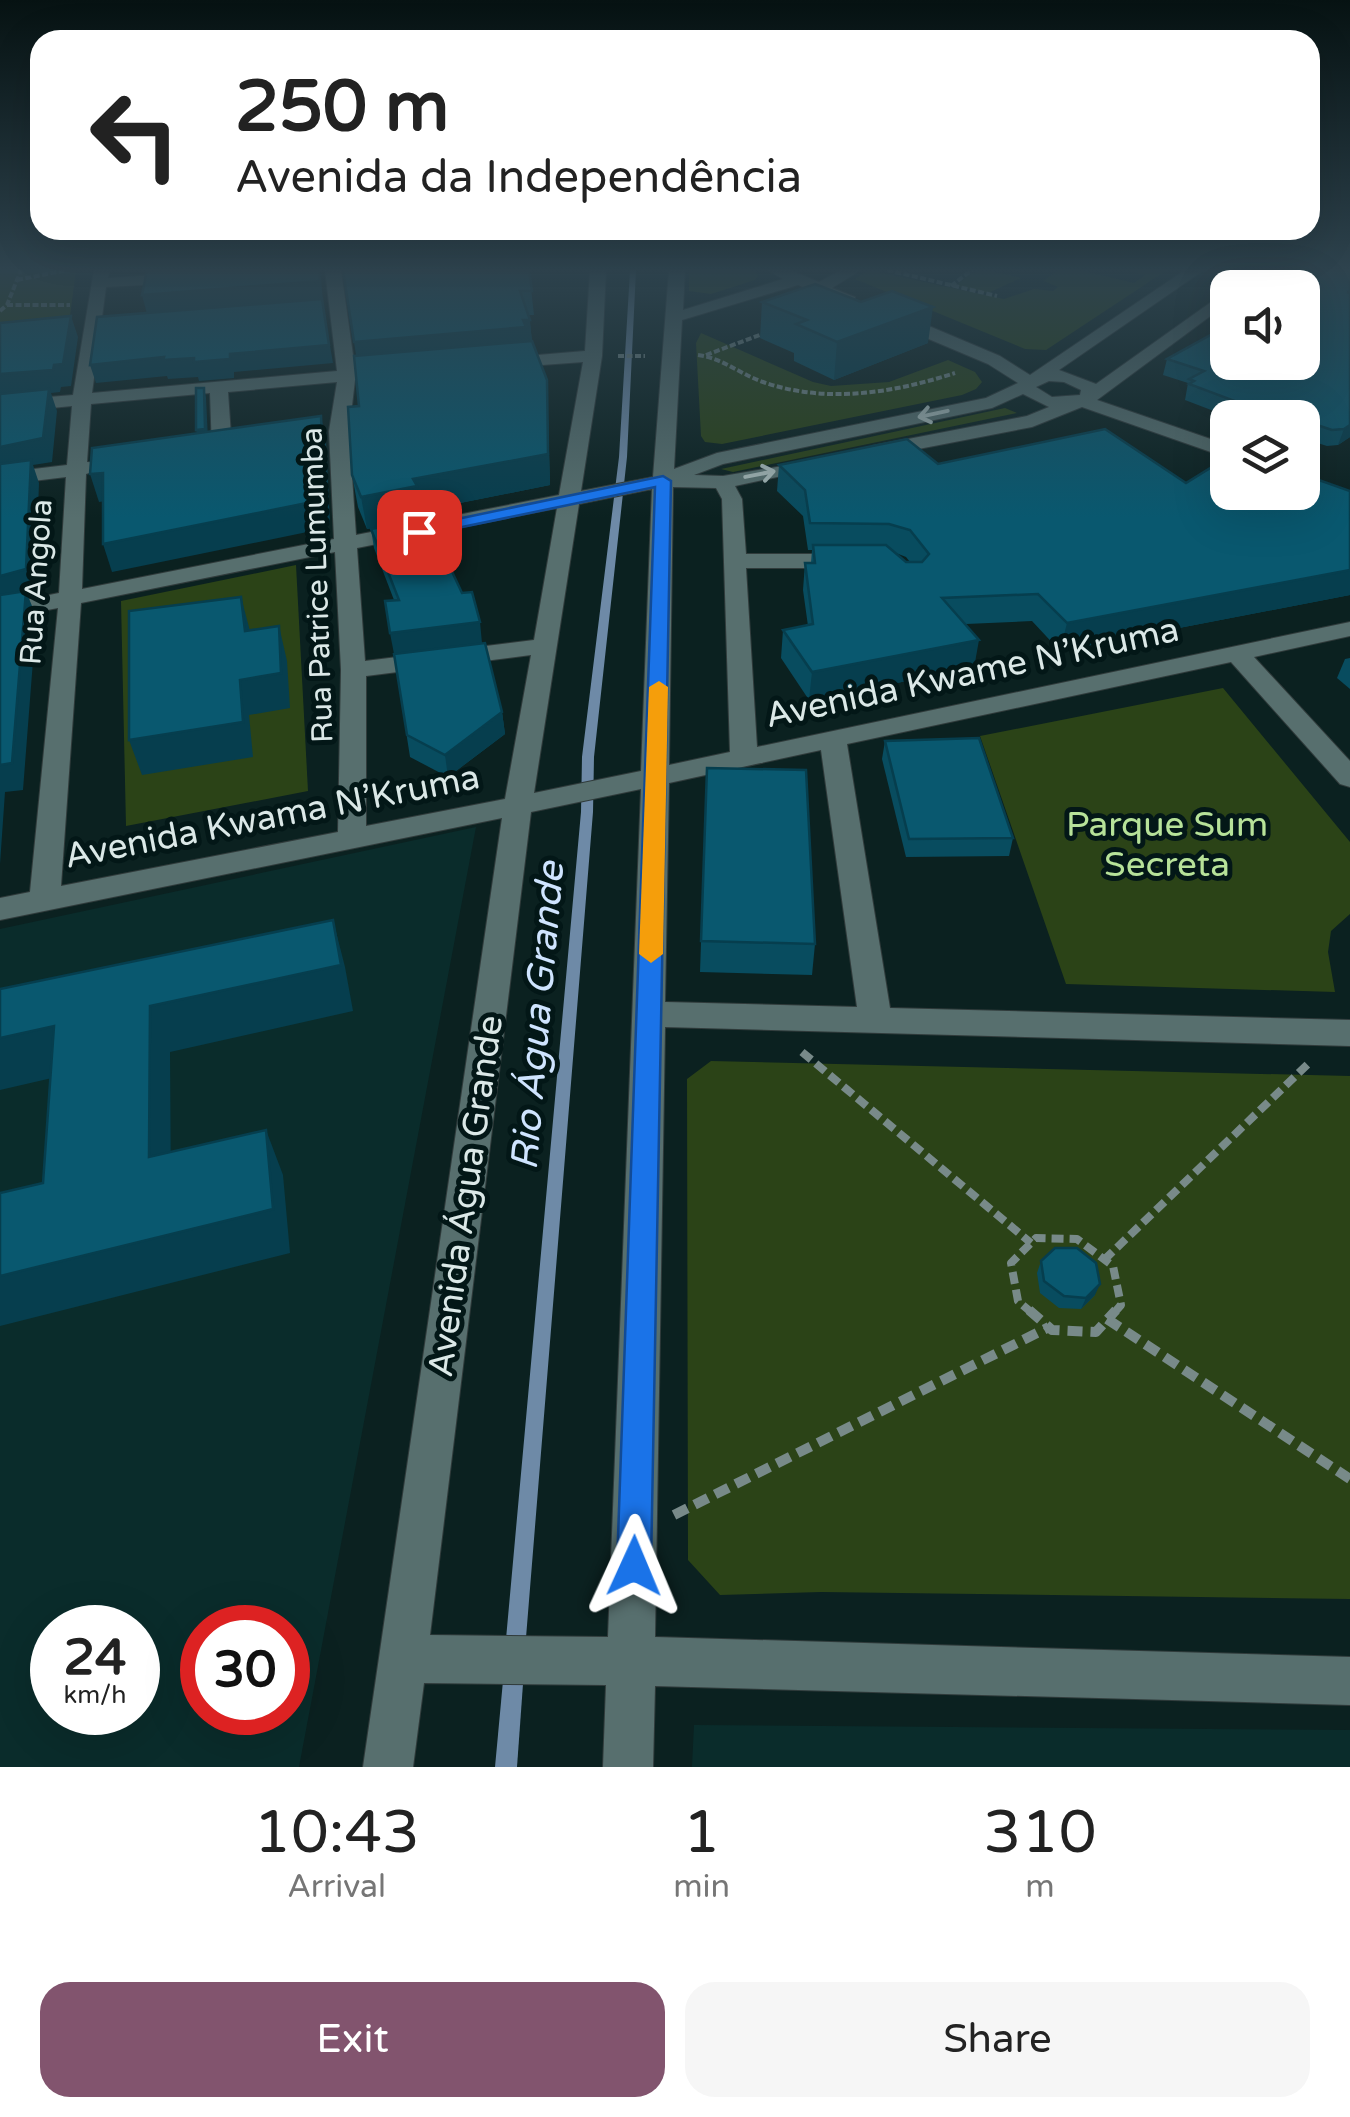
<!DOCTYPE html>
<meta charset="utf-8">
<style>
:root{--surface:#fff;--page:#f6f6f6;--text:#222;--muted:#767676;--accent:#82546e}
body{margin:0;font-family:"Varela Round",sans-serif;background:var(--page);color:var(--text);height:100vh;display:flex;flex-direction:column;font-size:38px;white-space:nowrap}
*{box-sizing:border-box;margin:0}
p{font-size:32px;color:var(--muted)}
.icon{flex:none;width:55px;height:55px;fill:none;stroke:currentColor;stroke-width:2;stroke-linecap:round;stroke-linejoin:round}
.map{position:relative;height:1767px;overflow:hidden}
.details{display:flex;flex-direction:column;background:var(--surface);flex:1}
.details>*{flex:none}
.top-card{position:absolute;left:30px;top:30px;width:1290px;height:210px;border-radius:30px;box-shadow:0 10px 40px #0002;background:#fff;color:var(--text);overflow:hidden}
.buttons{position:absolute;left:1210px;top:270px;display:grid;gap:20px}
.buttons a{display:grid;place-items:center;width:110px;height:110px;border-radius:20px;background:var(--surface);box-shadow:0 10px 40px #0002;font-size:50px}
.speed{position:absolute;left:30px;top:1605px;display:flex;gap:20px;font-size:50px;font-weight:700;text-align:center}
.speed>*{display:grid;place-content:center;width:130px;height:130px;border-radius:50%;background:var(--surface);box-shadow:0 10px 40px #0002;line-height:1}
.speed small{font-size:25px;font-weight:400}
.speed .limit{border:15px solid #d22;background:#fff;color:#111}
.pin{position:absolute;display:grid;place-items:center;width:85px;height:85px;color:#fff;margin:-42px;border-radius:20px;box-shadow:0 5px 15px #0006}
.me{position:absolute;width:110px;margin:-55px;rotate:1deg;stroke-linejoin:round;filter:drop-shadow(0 0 8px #0008)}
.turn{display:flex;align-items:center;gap:35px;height:210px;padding:0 40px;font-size:45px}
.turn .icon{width:130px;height:130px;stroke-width:2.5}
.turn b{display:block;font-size:70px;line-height:85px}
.eta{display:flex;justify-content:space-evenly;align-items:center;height:170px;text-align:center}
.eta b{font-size:60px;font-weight:600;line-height:70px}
.button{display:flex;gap:20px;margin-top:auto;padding:20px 40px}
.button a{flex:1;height:115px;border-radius:30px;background:var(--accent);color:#fff;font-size:40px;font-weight:600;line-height:115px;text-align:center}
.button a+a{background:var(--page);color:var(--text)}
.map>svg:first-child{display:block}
.built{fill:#0a2c2b;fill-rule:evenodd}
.green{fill:#2b4317}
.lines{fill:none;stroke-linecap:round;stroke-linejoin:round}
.stream{fill:#6e8aa7;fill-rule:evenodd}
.minor-casing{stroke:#303b3b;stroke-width:2}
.path-far2{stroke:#788a89;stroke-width:4;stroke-dasharray:6 2.5;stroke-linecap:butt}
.path-far1{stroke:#788a89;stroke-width:8;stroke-dasharray:12 6;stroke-linecap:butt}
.path{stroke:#788a89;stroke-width:10;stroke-dasharray:15 8;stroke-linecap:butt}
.minor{fill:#576f6e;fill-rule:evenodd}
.wall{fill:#084c5f;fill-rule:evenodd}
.shaded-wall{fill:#063e4e}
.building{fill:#09586f;stroke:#063e4e;stroke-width:2.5}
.oneway{stroke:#a6b8b7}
.route{fill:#1a73e8;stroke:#114b97;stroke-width:2.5}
.slow{fill:#f59e0b}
.labels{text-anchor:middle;stroke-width:10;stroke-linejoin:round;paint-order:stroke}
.far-street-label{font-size:30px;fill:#dbe8e7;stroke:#031717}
.street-label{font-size:35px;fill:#dbe8e7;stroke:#031717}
.park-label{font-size:35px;fill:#b7e299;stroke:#031717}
.water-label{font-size:38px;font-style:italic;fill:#cfe4ff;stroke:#031717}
</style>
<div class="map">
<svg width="1350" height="1767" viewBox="0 0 1350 1767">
<rect width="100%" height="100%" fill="#0b2120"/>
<g class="built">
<path d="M476,827L299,1767H0V929ZM52,1628H138V1712H52ZM202,1628H288V1712H202Z"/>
<path d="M694,1725L1350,1730V1767H692Z"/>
</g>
<g class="green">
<path d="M0,270H76L70,316L0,328Z"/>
<path d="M689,270H752L758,275L755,280L711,294L689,291Z"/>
<path d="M868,270L1004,299L1034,289L1053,291L1058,287L1044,281L1058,270H1079L1134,283L1145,275L1126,270H1167L1046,350L1025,349L855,279Z"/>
<path d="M987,270L1021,278L988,293L955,286L972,273Z"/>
<path d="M701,333L813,382L831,386L889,382L948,360L975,372L982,382L976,389L962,395L722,444L705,442L701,436L696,343Z"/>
<path d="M1005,408L1017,413L733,472L721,469Z"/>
<path d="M296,565L308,791L126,826L121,601Z"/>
<path d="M1223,688L1350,842V914L1331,931L1328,952L1335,992L1066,984L980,736Z"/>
<path d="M711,1061L1350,1076V1599L821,1592L720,1595L688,1560L687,1079Z"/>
</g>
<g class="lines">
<g class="stream">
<path d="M630,270H636L627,457L594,757L593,812L525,1650L522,1657L515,1660L508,1657L505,1650L581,812L582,757L619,457Z"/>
<path d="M514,1660L521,1663L524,1670L517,1767H495L504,1670L507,1663Z"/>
</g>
<g class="minor-casing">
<g id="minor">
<path d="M94,270H110L108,278L186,273L194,278L186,283L106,287L92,393L337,371L325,270H341L355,369L396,366L405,371L396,376L355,380L349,431L356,535L559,495L583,362L502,368L493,363L502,358L585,351L590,270H606L602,356L581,491L653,477L669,270H685L683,310L783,279L767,270H790L819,282L841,270H861L832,288L855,297V303H843L798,285L682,320L674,469L717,453L986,398L1018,383L988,364L886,321V313H898L1000,356L1030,375L1185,270H1204L1059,370L1096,384L1228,290V303L1097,400L1228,445V458L1082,407L1032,427L872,458L862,452L872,446L1027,416L1049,407L1023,394L992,408L723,464L694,475L723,476L824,459V467L735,486L742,499L746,554H852L863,561L852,568H746L757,747L1350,622V636L1254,657L1350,761V787L1340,784L1231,662L847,744L890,1008L1350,1020V1046L665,1027L655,1637L1350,1657V1705L655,1686L653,1767H603L606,1685L424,1683L413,1767H363L502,818L0,920V898L30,892L58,608L0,619V605L59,593L66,477L0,485V473L67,465L72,406L0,413V401L73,395ZM1049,381L1064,382L1081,390L1080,395L1052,397L1036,387ZM337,382L329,431L334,539L82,589L86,474L106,467L103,463L87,462L91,404L210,393L212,450L222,456L232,450L228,392ZM673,487L716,488L722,499L730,752L669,765ZM652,489L641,771L534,793L579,504ZM557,508L534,640L365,661L357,548ZM335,552L341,670L338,832L61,886L81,603ZM531,655L505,799L366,826V676ZM821,750L857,1007L665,1002L669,783ZM641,789L608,1637L430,1635L531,812Z"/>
<path d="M1251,270H1269L1249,288H1230Z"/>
</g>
</g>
<g class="path-far2">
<path d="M887,270L997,296"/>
<path d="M17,280L67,270"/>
<path d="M951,286L972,270"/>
<path d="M7,305H70"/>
<path d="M0,311L7,305L21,270"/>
<path d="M698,355C722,358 740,374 763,382C826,404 893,393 955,373"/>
<path d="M706,355L765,333"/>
<path d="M618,356H645"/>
</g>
<g class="path-far1">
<path d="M802,1052L1031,1243"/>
<path d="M1104,1260L1309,1063"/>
<path d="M1032,1313L1018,1301L1011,1263L1036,1238L1077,1239L1113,1266L1121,1305L1114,1313"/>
</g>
<g class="path">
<path d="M1029,1310L1052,1330L1096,1332L1116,1310"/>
<path d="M1107,1319L1350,1479"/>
<path d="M674,1515L1049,1327"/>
</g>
<use href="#minor" class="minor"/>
</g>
<g class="wall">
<path d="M529,270L534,315H529L532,341L547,380L550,485L420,511L421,518L367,529L358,507L352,475L359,406L356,356Z"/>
<path d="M1350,270V437L1338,445L1327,446L1302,438V418H1232L1185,400L1188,383L1163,375L1167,359L1228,362L1302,288L1291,287L1295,272Z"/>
<path d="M762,302L928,343L834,380L794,361V353L760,338Z"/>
<path d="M938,464L1186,483L1350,491V595L1060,651L1032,621L966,624L974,668L809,700L781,658L783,630L808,626L803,590L805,563H811L812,550H808L803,516L777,491L779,465ZM896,553L906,557L910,562H906Z"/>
<path d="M371,529L482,643L394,600L374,548Z"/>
<path d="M394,654L502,712L505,734L448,777L410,757Z"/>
<path d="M1350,658V689L1337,678L1345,659Z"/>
<path d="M885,741L1013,838L1009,856L906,857L882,759Z"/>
<path d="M707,768L815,944L812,975L700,972Z"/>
<path d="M1041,1261L1095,1295L1081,1309L1059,1308L1040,1293L1037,1273Z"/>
</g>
<g class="shaded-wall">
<path d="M320,270L323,300L147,314L142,295Z"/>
<path d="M322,300L333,363L234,372V378L199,381L198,377L168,379L167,376L96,383L90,365L164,357L230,354Z"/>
<path d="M933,307L928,343L834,380L837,342Z"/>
<path d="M71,316L78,337L71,386L61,387L60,392L51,393L57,411L52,462L33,465L39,483L35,594L28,596L36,616V622L23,790L5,792L0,864V374L54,365Z"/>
<path d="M530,320L532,344L358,367L354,342Z"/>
<path d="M547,380L550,485L420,511L421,518L367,529L361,497L413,479Z"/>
<path d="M204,388L206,398L208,440L199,441L196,430Z"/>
<path d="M321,416L326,442L330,523L317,530L112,572L103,544Z"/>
<path d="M1350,425V437L1338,445L1344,429Z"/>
<path d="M103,473L112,500L99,502L90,474Z"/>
<path d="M1350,570V595L1060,651L1067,623Z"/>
<path d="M241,597L250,631H245Z"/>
<path d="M480,622L482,643L394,654L390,633Z"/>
<path d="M279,626L287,661L290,708L249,715L253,757L142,775L129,740Z"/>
<path d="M979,640L974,668L809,700L812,672Z"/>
<path d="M502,712L505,734L448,777L445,755Z"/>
<path d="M333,920L345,967L353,1011L170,1052L171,1202L149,1157L150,1006Z"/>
<path d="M54,1026L78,1072L0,1090V1038Z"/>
<path d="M266,1130L283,1175L290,1253L0,1326V1276Z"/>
<path d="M1100,1284L1095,1295L1081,1309L1086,1298Z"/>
</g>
<g class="building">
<path d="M147,270H319L320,281L142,295Z"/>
<path d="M343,270H529L532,291H520L530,320H523L526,327L354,342Z"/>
<path d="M1298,270H1350V292H1347L1350,293V425L1344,429L1332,430L1302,420V418L1288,415L1280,418L1189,384L1194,381L1189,379L1204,371L1167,359L1216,332L1228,331V362H1302V288H1301L1316,277L1295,272Z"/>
<path d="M815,284L861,302L892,291L933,307L837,342L796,324L807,320L762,302Z"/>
<path d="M322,299L329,345L230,354V359L194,362V358L163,360L164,357L90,365L97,317Z"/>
<path d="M71,316L63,364L54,365L53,370L0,374V323Z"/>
<path d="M532,341L547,380L548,454L413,479L417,486L361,497L352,475L348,407L359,406L354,356Z"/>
<path d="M196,388H204L205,429L196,430Z"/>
<path d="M49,389L43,438L0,447V394Z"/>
<path d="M321,416L324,496L312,502L103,544V473L90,474L92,448Z"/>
<path d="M1105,429L1186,483L1228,457V492H1302V474L1350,491V570L1067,623L1038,594L942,598L979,640L812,672L783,630L813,624L805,563H815L813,545H886L906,562H922L929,554L910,530L889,524L810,523L805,490L779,465L907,439L938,464Z"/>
<path d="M31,460L26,569L0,576V464Z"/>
<path d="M427,518L462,593L472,592L480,622L390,633L385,601L399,600L371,529Z"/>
<path d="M26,591L12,763L0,765V595Z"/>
<path d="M241,597L245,631L279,626L281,673L240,680L243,722L129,740V611Z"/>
<path d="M485,643L502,712L445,755L407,735L394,654Z"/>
<path d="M979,738L1013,838L909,839L885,741Z"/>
<path d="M707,768L806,770L815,944L701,941Z"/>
<path d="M333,920L341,965L150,1006L149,1157L266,1130L273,1209L0,1276V1193L43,1183L54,1026L0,1038V989Z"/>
<path d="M1055,1248H1077L1096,1263L1100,1284L1086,1298L1064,1296L1044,1281L1041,1261Z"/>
</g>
<defs><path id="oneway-shaft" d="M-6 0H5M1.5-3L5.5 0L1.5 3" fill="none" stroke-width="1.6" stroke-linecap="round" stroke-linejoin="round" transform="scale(2.5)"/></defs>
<g class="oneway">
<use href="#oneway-shaft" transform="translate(933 414) rotate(168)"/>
<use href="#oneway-shaft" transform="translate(760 474) rotate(-11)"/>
</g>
<linearGradient id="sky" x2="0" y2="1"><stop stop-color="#061212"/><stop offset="0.52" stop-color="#2e434e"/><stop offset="1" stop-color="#2e434e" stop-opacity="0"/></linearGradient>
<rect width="1350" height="518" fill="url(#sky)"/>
<path class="route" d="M663,476L671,481L651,1566L646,1579L634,1584L622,1579L617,1566L655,487L419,536L411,532L419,527Z"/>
<path class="slow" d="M659,681L668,687L663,954L651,963L639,954L649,687Z"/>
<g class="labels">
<g class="far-street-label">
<text transform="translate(36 582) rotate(-86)" y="10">Rua Angola</text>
<text transform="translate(317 585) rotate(-92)" y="10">Rua Patrice Lumumba</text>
</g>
<g class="street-label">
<text transform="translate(972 672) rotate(-12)" y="12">Avenida Kwame N’Kruma</text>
<text transform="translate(272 816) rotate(-11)" y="12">Avenida Kwama N’Kruma</text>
<text transform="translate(465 1196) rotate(-82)" y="12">Avenida Água Grande</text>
</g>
<g class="park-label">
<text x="1167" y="836">Parque Sum<tspan x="1167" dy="40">Secreta</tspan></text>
</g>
<g class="water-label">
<text transform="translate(537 1016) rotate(-85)" y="13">Rio Água Grande</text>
</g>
</g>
</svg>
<div class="buttons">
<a><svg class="icon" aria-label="sound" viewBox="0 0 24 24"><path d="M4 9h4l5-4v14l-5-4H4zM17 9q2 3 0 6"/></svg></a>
<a><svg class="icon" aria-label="layers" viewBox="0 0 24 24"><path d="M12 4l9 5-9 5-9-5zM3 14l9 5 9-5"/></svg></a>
</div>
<div class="speed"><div>24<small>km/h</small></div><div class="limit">30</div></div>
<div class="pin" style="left:419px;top:532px;background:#d93025"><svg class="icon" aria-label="arrive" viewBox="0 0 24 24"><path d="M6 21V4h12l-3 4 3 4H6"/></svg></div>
<svg class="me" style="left:634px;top:1566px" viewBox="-20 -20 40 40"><path d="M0-17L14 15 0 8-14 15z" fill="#1a73e8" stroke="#fff" stroke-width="4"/></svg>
<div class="top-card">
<div class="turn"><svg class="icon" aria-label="left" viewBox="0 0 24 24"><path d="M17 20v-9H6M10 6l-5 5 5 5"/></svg><div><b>250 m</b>Avenida da Independência</div></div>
</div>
</div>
<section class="details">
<div class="eta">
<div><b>10:43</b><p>Arrival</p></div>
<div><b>1</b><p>min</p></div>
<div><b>310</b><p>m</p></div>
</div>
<div class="button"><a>Exit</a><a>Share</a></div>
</section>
